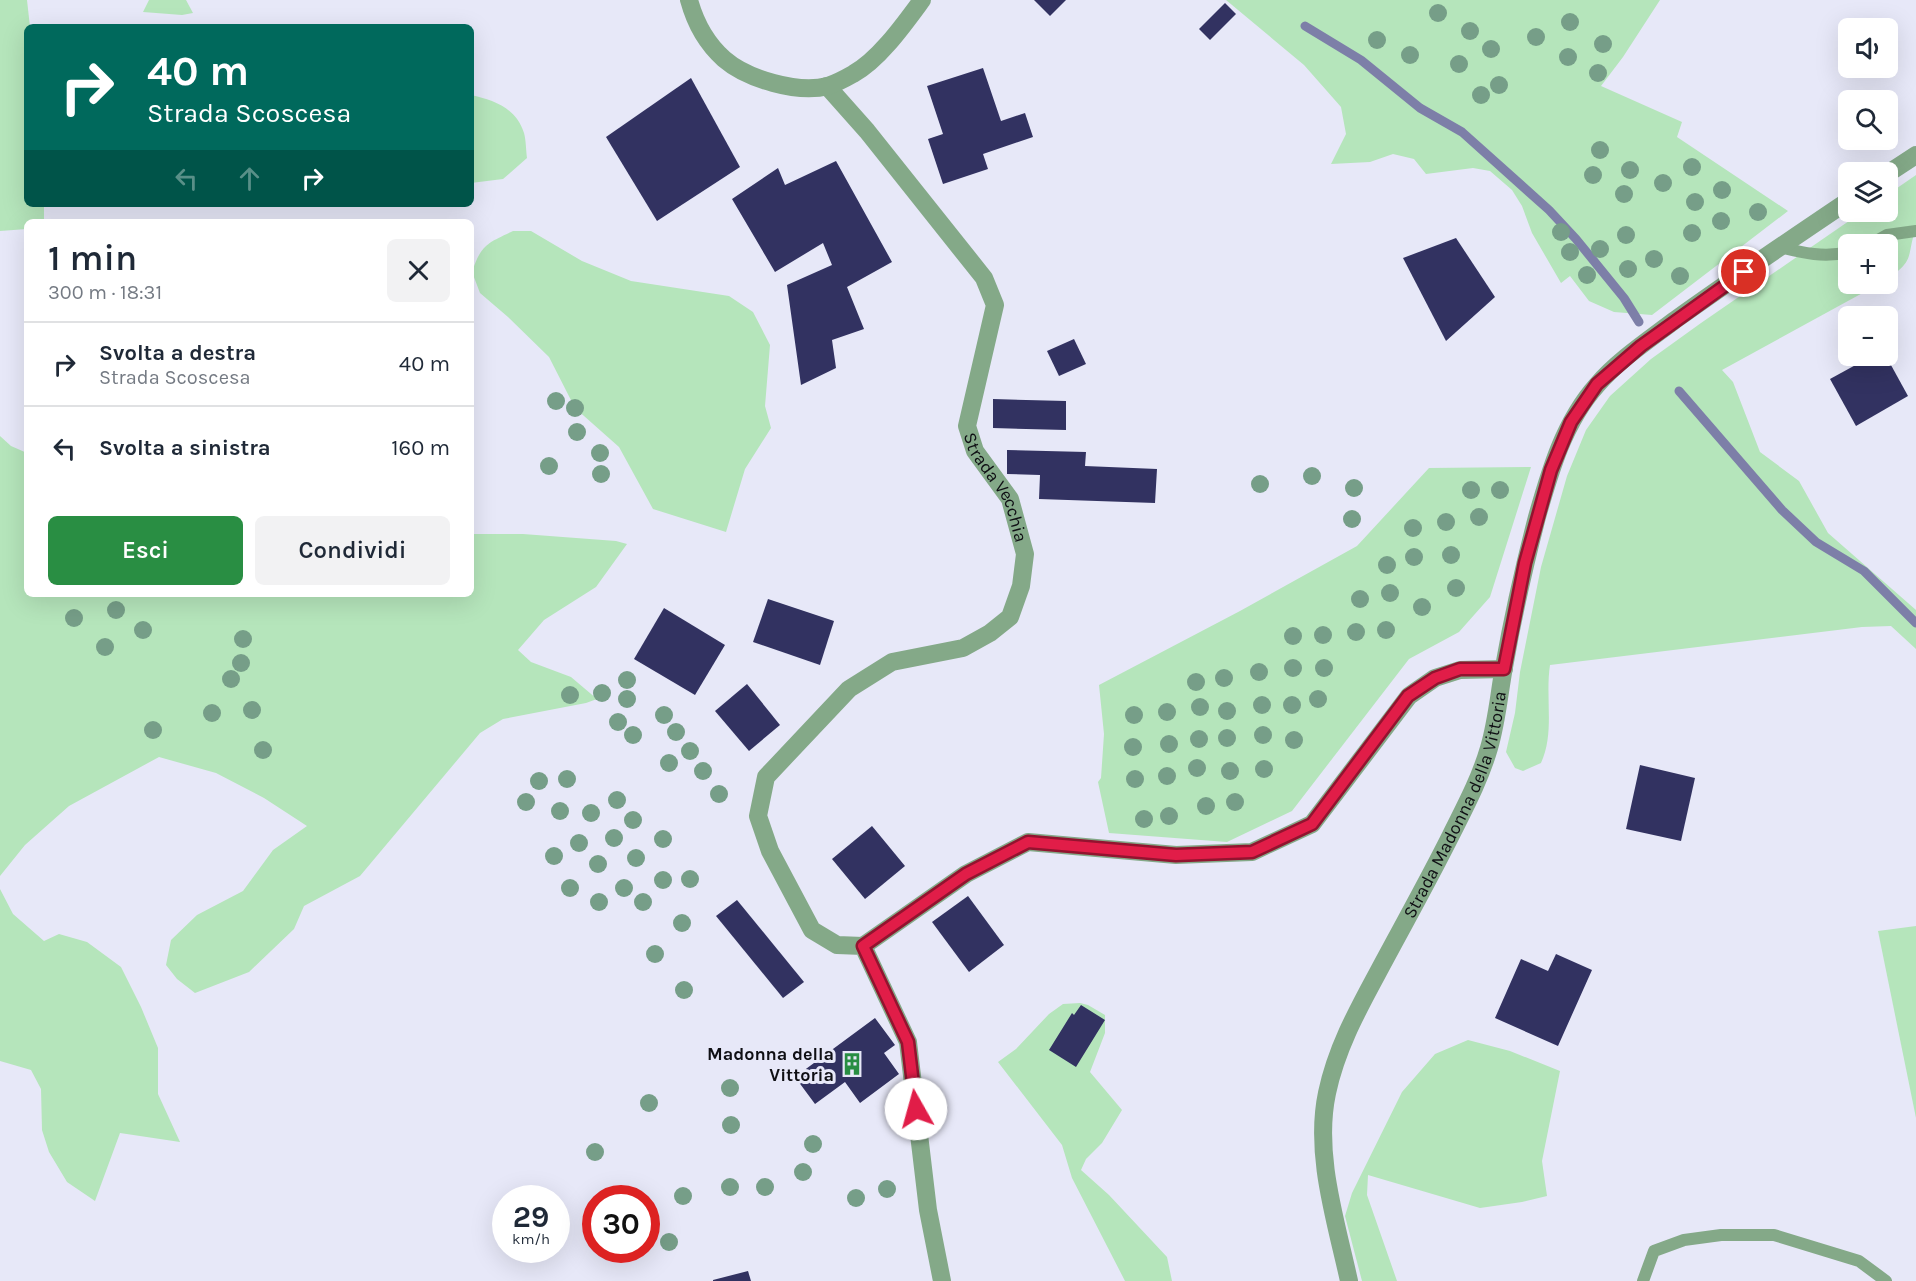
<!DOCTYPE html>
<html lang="it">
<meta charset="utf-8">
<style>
:root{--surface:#fff;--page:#f2f2f3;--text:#1f2937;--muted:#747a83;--line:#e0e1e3;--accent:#298e43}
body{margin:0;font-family:Karla,sans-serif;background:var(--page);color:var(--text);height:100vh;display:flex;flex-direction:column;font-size:22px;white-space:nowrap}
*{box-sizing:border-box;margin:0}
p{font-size:20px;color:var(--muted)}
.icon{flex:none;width:33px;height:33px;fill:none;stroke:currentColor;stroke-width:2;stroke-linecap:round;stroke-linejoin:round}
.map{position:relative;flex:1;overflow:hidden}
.sheet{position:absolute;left:24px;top:219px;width:450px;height:378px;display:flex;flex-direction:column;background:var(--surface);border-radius:9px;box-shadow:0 6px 24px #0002}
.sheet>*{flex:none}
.banner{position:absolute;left:24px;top:24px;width:450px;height:183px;border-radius:9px;box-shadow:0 6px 24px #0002;background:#00695c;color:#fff;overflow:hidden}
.tools{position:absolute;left:1838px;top:18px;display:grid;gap:12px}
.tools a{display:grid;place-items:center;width:60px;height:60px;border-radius:9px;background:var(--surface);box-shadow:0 6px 24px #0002;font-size:30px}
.speed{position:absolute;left:492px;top:1185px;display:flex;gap:12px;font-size:30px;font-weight:700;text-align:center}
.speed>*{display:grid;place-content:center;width:78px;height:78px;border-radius:50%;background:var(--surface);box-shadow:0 6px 24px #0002;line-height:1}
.speed small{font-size:15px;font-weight:400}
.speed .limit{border:9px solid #d22;background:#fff;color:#111}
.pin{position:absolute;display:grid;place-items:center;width:51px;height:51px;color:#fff;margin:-26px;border:3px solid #fff;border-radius:50%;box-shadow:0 2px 6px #0007}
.me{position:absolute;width:66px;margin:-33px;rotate:353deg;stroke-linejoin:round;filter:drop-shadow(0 0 4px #0008)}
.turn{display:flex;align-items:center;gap:21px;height:126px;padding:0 24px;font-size:27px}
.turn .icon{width:78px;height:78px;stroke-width:2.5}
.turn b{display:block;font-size:42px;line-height:51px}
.lanes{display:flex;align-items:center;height:57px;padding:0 24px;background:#0003;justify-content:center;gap:30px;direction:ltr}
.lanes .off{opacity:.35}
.round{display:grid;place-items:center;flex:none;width:63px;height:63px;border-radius:9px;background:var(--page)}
.summary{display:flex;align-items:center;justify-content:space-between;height:102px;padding:0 24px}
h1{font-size:36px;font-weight:600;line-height:45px}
.action{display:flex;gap:12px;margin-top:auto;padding:12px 24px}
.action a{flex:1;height:69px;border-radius:9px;background:var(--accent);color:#fff;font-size:24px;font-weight:600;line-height:69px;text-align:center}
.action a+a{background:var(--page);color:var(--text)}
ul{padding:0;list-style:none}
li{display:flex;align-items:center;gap:18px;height:84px;padding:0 24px;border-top:2px solid var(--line)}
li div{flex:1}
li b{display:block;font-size:22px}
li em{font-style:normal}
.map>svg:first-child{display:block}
.green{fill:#b5e5bb}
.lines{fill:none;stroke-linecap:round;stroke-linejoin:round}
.stream{stroke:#7d7fa8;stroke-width:9}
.building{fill:#323261}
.service{stroke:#84a988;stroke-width:12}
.minor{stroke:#84a988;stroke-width:18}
.tertiary{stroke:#84a988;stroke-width:18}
.tree{fill:#769e88}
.route-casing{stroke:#92132f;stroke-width:15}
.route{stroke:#e11d48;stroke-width:10}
.labels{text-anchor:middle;stroke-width:6;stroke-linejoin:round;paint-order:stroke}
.street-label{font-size:18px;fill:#0f0f14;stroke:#e7e8f8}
.poi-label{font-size:18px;font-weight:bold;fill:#0f0f14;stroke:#e7e8f8;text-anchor:end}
</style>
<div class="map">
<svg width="1916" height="1281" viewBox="0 0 1916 1281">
<rect width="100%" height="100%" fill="#e7e8f8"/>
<g class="green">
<path d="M0,0H27L30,27H27V204H44V222H27V229L0,231Z"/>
<path d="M149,0H186L193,13L182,15L143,12Z"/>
<path d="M1226,0H1660L1623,57L1601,86L1682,122L1677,137L1788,211L1652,315L1614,312L1589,301L1570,276L1561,283L1532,233L1522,206L1512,190L1490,171L1473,168L1426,174L1414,159L1393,154L1370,162L1331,164L1346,134L1341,107L1304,65Z"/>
<path d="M471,95C494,100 516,108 524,133C526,140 526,150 527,158L503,179L471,183Z"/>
<path d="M1916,175V228C1906,256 1916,260 1887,279V244H1848V284H1879L1722,370L1733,382L1760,452L1799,481L1828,533L1916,610V649L1891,626L1862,627L1550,665C1545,698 1555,733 1541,763L1523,771L1515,768L1506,752L1515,713L1520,672L1541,567L1567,476L1586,430L1610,396L1651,359L1701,323L1862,212H1887V195Z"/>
<path d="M513,231H531L582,261L631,281L729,296L753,312L770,345L765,406L771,428L745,469L726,532L653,509L619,447L575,408L549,357L508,317L480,293L472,272C481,245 487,243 513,231Z"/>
<path d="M0,436L11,446L27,453V594H471V534H523L616,541L627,544L596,587L544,620L518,650L531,662L571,677L597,699L586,703L503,719L480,733L360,876L304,906L294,929L249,972L195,993L177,979L166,965L171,940L197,915L243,891L273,850L307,826L264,798L216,773L159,757L69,806L25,845L0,876Z"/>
<path d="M1531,467L1490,597L1459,632L1409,659L1292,811L1227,842L1109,833L1098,782L1101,778L1104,734L1099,685L1240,611L1357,546L1429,468Z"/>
<path d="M0,889L13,914L44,941L59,934L87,942L121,967L141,1007L158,1048V1094L180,1142L120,1133L95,1201L67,1182L49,1152L42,1130L41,1089L31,1070L0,1061Z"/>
<path d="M1916,926V1118L1878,931Z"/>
<path d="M1080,1003L1088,1005L1105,1015V1033L1090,1072L1122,1110L1102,1143L1086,1159L1081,1170L1109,1195L1167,1257L1172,1281H1125L1072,1178L1062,1145L998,1062L1016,1049L1049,1014L1063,1004Z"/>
<path d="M1468,1040L1510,1051L1560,1071L1542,1161L1547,1196L1522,1202L1480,1208L1368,1175L1367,1195L1397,1281H1362L1345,1216L1352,1193L1402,1092L1435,1054Z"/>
</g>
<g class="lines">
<g class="stream">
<path d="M1305,26L1361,60L1420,108L1462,132L1549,210L1576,239L1624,298L1639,322"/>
<path d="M1679,391L1782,510L1816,542L1864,571L1916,623"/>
</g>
</g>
<g class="building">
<path d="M1034,0H1066L1050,16Z"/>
<path d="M1225,3L1236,14L1210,40L1199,29Z"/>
<path d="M983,68L1001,121L1025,113L1033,137L983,154L988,169L943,184L928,139L943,134L927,86Z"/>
<path d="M691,78L740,167L657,221L606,137Z"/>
<path d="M836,161L892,262L847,287L864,329L832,340L836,368L801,385L787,285L832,265L823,243L775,272L732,199L778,168L785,185Z"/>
<path d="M1456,238L1495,297L1446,341L1403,258Z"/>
<path d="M1074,339L1086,364L1059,376L1047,351Z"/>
<path d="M1872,356H1886L1908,396L1856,426L1830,379Z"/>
<path d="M993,399L1066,401V430L993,428Z"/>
<path d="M1007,450L1086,452L1085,466L1157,469L1155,503L1039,499L1040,475L1007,474Z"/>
<path d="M768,599L834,621L820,665L753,642Z"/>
<path d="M664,608L725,645L695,695L634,659Z"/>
<path d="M747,684L780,725L749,751L715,711Z"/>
<path d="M1640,765L1695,778L1681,841L1626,829Z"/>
<path d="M872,826L905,866L865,899L832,859Z"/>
<path d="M968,896L1004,945L969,972L932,922Z"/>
<path d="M737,900L804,982L783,998L716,916Z"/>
<path d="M1556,954L1592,970L1558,1046L1495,1018L1521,959L1548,971Z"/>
<path d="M1081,1005L1105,1020L1076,1067L1049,1050L1072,1013L1074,1015Z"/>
<path d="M875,1018L895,1045L884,1053L899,1074L860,1103L845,1082L815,1104L795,1077Z"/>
<path d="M748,1271L751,1281H713V1280Z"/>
</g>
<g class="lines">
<g class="service">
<path d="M1871,244L1887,235L1916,231"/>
<path d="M1780,247C1803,253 1825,258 1848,252"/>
<path d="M1643,1281L1654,1251L1684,1240L1721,1235H1774L1859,1261L1886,1281"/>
</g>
<g class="minor">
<path id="s1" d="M827,86L867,131L984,278L995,305L967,426L975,451L1010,499L1025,554L1021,586L1010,617L990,633L963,648L892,662L849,689L766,777L758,816L770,851L812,930L837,945L863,946L908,1042L928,1210L942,1281"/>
<path d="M863,946L966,874L1028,842L1176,855L1252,852L1312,824L1409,696L1435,678L1460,670L1504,669"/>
</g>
<g class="tertiary">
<path d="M689,0C695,22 706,43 724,59C747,79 798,94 828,86C836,83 846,78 853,74C879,60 905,23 922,0"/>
<path d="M1887,174L1916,155"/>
<path id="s2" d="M1349,1281C1336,1221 1314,1154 1327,1093C1336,1050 1356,1013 1376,976C1401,929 1427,883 1451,835C1465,807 1480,779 1489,748C1497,721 1499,694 1504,667C1513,616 1524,567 1537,517C1550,471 1564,422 1597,385C1617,361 1650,339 1675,320C1732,279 1790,240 1848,201"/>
</g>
</g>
<g class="tree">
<circle cx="1438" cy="13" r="9"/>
<circle cx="1570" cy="22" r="9"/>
<circle cx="1470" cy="31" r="9"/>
<circle cx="1536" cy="37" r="9"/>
<circle cx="1377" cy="40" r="9"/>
<circle cx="1603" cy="44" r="9"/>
<circle cx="1491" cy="49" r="9"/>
<circle cx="1410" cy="55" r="9"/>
<circle cx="1568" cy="57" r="9"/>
<circle cx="1459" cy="64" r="9"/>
<circle cx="1598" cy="73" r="9"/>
<circle cx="1499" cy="85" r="9"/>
<circle cx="1481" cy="95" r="9"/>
<circle cx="1600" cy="150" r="9"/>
<circle cx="1692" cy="167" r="9"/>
<circle cx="1630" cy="170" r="9"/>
<circle cx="1593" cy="175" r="9"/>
<circle cx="1663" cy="183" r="9"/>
<circle cx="1722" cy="190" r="9"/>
<circle cx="1624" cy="194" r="9"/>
<circle cx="1695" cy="202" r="9"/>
<circle cx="1758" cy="212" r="9"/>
<circle cx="1721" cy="221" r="9"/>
<circle cx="1561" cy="232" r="9"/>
<circle cx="1692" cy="233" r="9"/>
<circle cx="1626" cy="235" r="9"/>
<circle cx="1600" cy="249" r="9"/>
<circle cx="1570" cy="252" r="9"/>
<circle cx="1654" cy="259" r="9"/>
<circle cx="1628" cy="269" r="9"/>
<circle cx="1587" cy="275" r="9"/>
<circle cx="1680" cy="276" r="9"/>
<circle cx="556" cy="401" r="9"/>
<circle cx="575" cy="408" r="9"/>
<circle cx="577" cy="432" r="9"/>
<circle cx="600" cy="453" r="9"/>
<circle cx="549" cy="466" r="9"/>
<circle cx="601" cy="474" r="9"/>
<circle cx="1312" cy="476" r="9"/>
<circle cx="1260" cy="484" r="9"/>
<circle cx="1354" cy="488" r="9"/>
<circle cx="1471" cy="490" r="9"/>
<circle cx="1500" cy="490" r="9"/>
<circle cx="1479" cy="517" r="9"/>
<circle cx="1352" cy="519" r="9"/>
<circle cx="1446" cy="522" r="9"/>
<circle cx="1413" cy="528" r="9"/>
<circle cx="1451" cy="555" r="9"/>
<circle cx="1414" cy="557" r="9"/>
<circle cx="1387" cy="565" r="9"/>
<circle cx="1456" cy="588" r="9"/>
<circle cx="1390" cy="593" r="9"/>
<circle cx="1360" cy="599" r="9"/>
<circle cx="1422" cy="607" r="9"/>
<circle cx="116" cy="610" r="9"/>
<circle cx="74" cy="618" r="9"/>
<circle cx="143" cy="630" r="9"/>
<circle cx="1386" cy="630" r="9"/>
<circle cx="1356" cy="632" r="9"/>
<circle cx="1323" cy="635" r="9"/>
<circle cx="1293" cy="636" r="9"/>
<circle cx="243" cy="639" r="9"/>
<circle cx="105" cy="647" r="9"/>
<circle cx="241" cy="663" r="9"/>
<circle cx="1293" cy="668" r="9"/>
<circle cx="1324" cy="668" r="9"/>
<circle cx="1259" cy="672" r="9"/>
<circle cx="1224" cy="678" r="9"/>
<circle cx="231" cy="679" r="9"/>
<circle cx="627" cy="680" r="9"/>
<circle cx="1196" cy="682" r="9"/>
<circle cx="602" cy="693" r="9"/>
<circle cx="570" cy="695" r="9"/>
<circle cx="627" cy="699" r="9"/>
<circle cx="1318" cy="699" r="9"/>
<circle cx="1262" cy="705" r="9"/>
<circle cx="1292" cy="705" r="9"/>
<circle cx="1200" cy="707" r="9"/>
<circle cx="252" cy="710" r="9"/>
<circle cx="1227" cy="711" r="9"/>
<circle cx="1167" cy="712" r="9"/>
<circle cx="212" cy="713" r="9"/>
<circle cx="664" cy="715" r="9"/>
<circle cx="1134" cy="715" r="9"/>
<circle cx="618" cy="722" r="9"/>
<circle cx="153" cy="730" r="9"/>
<circle cx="676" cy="732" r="9"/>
<circle cx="633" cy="735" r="9"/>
<circle cx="1263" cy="735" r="9"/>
<circle cx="1227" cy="738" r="9"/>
<circle cx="1199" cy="739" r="9"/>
<circle cx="1294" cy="740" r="9"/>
<circle cx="1169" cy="744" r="9"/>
<circle cx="1133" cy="747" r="9"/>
<circle cx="263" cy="750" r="9"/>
<circle cx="690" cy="751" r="9"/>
<circle cx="669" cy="763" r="9"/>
<circle cx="1197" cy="768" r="9"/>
<circle cx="1264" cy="769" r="9"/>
<circle cx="703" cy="771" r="9"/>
<circle cx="1230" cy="771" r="9"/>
<circle cx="1167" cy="776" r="9"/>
<circle cx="567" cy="779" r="9"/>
<circle cx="1135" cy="779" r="9"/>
<circle cx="539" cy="781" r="9"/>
<circle cx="719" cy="794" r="9"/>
<circle cx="617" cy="800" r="9"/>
<circle cx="526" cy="802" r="9"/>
<circle cx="1235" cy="802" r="9"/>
<circle cx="1206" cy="806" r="9"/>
<circle cx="560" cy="811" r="9"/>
<circle cx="591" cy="813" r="9"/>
<circle cx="1169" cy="816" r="9"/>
<circle cx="1144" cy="819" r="9"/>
<circle cx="633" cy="820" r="9"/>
<circle cx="614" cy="838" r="9"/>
<circle cx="663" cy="839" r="9"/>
<circle cx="579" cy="843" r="9"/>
<circle cx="554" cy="856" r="9"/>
<circle cx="636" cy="858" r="9"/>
<circle cx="598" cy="864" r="9"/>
<circle cx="690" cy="879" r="9"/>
<circle cx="663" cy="880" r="9"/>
<circle cx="570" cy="888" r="9"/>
<circle cx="624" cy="888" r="9"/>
<circle cx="599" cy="902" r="9"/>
<circle cx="643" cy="902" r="9"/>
<circle cx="682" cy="923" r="9"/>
<circle cx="655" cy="954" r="9"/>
<circle cx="684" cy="990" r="9"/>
<circle cx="730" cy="1088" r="9"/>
<circle cx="649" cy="1103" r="9"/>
<circle cx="731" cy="1125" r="9"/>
<circle cx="813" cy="1144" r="9"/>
<circle cx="595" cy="1152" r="9"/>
<circle cx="803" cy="1172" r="9"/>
<circle cx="730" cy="1187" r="9"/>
<circle cx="765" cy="1187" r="9"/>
<circle cx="887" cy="1189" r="9"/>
<circle cx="683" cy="1196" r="9"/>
<circle cx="856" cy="1198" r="9"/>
<circle cx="669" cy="1242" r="9"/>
</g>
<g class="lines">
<g class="route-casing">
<path id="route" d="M916,1109L908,1042L863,946L966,874L1028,842L1176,855L1252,852L1312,824L1408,696L1435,678L1460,669H1504L1525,563L1551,470L1571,422L1597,384L1641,346L1744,272"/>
</g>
<use href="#route" class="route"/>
</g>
<defs>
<g id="building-bare" transform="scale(1.8)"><path d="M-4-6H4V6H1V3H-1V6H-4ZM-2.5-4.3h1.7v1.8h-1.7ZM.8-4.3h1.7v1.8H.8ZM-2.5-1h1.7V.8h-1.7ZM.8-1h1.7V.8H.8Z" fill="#298e43" stroke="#e7e8f8" stroke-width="2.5" paint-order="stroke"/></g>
</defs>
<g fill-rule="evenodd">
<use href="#building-bare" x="852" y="1064"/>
</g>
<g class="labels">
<g class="street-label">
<text dy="6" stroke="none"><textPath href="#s1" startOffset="470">Strada Vecchia</textPath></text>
<text dy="6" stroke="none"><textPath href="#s2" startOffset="508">Strada Madonna della Vittoria</textPath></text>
</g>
<g class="poi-label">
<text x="834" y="1060">Madonna della<tspan x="834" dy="21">Vittoria</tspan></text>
</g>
</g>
</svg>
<div class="tools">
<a><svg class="icon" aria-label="sound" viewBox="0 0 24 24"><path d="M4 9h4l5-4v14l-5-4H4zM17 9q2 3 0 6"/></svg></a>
<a><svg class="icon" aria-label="search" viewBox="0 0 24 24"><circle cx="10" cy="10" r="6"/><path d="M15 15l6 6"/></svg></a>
<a><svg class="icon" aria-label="layers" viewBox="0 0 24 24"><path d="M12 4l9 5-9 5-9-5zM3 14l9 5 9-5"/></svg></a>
<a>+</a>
<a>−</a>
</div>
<div class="speed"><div>29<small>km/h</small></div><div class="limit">30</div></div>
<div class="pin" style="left:1744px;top:272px;background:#d93025"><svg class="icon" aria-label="arrive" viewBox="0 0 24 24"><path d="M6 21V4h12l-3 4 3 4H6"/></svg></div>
<svg class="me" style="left:916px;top:1109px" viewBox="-20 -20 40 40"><circle r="19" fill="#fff"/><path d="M0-13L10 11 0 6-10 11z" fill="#e11d48"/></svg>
<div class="banner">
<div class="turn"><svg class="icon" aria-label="right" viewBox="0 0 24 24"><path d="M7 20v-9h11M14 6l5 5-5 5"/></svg><div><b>40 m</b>Strada Scoscesa</div></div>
<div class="lanes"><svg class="icon off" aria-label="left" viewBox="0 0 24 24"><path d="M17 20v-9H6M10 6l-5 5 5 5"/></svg><svg class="icon off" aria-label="ahead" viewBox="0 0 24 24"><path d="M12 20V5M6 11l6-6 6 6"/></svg><svg class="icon" aria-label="right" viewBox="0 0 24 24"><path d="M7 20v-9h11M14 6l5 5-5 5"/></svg></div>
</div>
<section class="sheet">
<div class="summary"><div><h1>1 min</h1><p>300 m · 18:31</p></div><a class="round"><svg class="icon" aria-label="close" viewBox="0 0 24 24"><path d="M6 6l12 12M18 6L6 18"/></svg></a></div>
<ul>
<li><svg class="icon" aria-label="right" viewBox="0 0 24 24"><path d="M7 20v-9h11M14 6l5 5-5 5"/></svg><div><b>Svolta a destra</b><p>Strada Scoscesa</p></div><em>40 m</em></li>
<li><svg class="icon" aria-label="left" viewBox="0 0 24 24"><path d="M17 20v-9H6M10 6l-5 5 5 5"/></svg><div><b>Svolta a sinistra</b></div><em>160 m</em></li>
</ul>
<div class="action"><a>Esci</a><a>Condividi</a></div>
</section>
</div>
